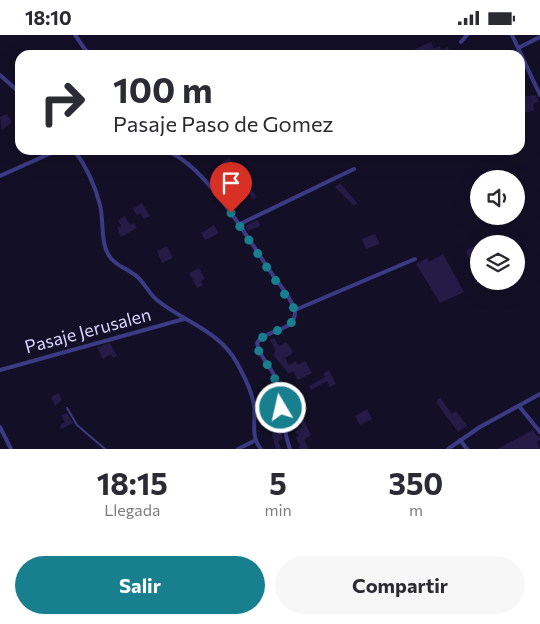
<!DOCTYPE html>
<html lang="es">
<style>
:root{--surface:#fff;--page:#f7f7f7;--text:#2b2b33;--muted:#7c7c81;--accent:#187f8f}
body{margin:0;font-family:Commissioner,sans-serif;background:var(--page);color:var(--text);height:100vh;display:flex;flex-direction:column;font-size:19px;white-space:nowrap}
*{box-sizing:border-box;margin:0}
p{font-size:16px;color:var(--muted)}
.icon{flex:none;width:28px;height:28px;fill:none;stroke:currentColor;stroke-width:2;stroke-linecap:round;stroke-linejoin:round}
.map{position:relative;height:414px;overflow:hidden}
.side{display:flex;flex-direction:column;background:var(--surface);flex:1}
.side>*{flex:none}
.guide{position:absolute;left:15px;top:15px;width:510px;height:105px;border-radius:15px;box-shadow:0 5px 20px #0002;background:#fff;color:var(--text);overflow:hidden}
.fabs{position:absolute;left:470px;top:135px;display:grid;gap:10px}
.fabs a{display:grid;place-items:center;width:55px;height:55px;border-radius:50%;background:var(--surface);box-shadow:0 5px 20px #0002;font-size:25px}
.pin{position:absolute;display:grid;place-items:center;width:42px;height:42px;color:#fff;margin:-51px -21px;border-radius:50% 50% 50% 0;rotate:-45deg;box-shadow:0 0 5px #0007}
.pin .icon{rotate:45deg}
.me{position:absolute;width:55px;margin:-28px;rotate:351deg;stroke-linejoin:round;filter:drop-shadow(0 0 4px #0008)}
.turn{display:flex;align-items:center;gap:18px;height:105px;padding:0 15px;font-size:22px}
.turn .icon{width:65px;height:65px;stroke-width:2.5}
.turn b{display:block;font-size:35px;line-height:42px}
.eta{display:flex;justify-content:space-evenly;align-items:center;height:85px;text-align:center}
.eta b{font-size:30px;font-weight:700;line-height:35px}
.cta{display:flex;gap:10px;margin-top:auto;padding:10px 15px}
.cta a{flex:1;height:58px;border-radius:30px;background:var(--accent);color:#fff;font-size:20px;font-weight:700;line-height:58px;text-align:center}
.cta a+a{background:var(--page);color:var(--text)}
.status{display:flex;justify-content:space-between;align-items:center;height:35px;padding:0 25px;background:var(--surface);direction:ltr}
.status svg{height:14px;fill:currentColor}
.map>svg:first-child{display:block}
.building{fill:#241b47}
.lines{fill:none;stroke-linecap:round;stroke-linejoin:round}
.lane{stroke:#3d3a85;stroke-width:2}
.street{stroke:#3d3a85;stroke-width:4}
.route{stroke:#187f8f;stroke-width:9;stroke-dasharray:0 16.2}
.labels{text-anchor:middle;stroke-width:5;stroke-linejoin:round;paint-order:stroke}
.street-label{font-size:18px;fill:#d9d4ff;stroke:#130f26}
</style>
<div class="status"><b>18:10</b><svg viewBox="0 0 49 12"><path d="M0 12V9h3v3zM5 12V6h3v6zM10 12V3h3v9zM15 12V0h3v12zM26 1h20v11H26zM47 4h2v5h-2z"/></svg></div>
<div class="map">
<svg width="540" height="414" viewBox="0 0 540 414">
<rect width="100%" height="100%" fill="#130f26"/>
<g class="building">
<path d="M431,7L434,14L440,11L441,15L448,12L449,16L441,20H402Z"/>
<path d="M536,60L539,66L533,70L534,76L520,78V62Z"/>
<path d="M7,79L12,87L2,95L0,82Z"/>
<path d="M229,123L257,162L253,164L243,153L233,163L221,144L225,141L233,152L240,147L233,138L229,140L222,127Z"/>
<path d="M340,148L357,168L354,171L335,152Z"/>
<path d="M142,168L150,181L144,184L140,178L137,180L133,174Z"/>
<path d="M125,181L130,190L134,188L137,193L121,202L117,192L121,191L118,185Z"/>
<path d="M258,185L260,191L248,196L245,191Z"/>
<path d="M214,190L219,198L205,205L201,198Z"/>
<path d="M375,199L380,209L366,214L362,204Z"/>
<path d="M479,209V239L465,216Z"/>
<path d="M167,211L173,223L162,228L157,216Z"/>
<path d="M443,219L464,257L440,268L416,229L427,223L429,227Z"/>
<path d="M199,233L205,244L201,246L203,250L197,253L189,238Z"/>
<path d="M274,303L279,311L286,307L292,315V319L285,323L289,330L296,326L297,330L305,326L312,338L298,345L293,336L289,339L274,321L275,314L270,305Z"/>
<path d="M110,308L117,321L113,323L111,319L103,324L97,312Z"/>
<path d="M329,335L336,349L330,352L327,346L311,355L309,351L325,342L323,339Z"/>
<path d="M59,358L62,365L55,371L51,362Z"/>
<path d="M302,361L304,364L302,366L307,372L303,376L305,379L302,381L311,400L304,405L309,414H300L298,412L300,410L296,403L299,401L295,397L302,391L298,385L294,388L289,378L292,375L289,372Z"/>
<path d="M440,363L452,379L456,376L467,391L458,397L436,367Z"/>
<path d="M277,366L280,389H273L272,380H277Z"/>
<path d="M367,374L372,384L360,390L355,381Z"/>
<path d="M67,378L73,388L61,394L60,390L65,387L61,380Z"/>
<path d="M281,395L283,404L278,406L282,414H276L272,399Z"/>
<path d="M533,395L537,401H540V405L537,407L540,414H497Z"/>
</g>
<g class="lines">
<path class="lane" d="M67,373L77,390L105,414"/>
<g class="street">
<path d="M75,0L89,20"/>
<path d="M512,0L540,60"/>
<path d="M461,7L467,0"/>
<path d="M518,13L540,2"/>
<path d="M0,40L20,58"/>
<path d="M74,115C86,131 95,150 100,170C104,186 100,209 110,222C116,231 126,233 135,240C144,246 148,258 157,265C184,287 220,296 237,328C244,341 252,356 254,371C256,387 250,401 261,414"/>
<path d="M164,115C203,127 245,199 268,233C276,246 290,260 295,275"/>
<path d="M0,141L58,115"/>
<path d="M238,190L354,134"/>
<path d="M295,275L415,224"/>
<path d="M0,335L184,284"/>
<path d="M519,371L540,397"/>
<path d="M0,392L11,414"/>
<path d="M460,405L467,414"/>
<path d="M238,414L254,406"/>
<path d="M290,414C281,391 284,365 275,342C270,330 259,322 257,308C266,293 297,298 295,275"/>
<path d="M448,414L480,392L540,359"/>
</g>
</g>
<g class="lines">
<path class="route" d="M231,178L295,275C297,298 266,293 257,308L259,317L274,340L281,373"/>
</g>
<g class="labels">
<g class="street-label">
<text transform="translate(88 296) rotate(-15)" y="6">Pasaje Jerusalen</text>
</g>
</g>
</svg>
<div class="fabs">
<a><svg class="icon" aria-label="sound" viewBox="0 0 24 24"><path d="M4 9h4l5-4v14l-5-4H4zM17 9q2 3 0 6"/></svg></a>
<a><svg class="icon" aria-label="layers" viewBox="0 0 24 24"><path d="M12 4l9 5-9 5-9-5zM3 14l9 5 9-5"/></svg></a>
</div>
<div class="pin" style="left:231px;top:178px;background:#d93025"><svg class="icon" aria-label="arrive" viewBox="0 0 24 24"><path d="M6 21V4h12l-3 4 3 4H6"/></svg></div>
<svg class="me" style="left:281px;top:373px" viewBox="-20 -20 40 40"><circle r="17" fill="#187f8f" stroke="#fff" stroke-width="3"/><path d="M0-11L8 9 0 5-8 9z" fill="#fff"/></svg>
<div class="guide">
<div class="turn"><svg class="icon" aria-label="right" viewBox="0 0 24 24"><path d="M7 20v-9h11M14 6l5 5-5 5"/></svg><div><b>100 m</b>Pasaje Paso de Gomez</div></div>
</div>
</div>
<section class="side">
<div class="eta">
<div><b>18:15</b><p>Llegada</p></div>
<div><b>5</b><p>min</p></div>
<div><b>350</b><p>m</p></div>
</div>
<div class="cta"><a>Salir</a><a>Compartir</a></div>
</section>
